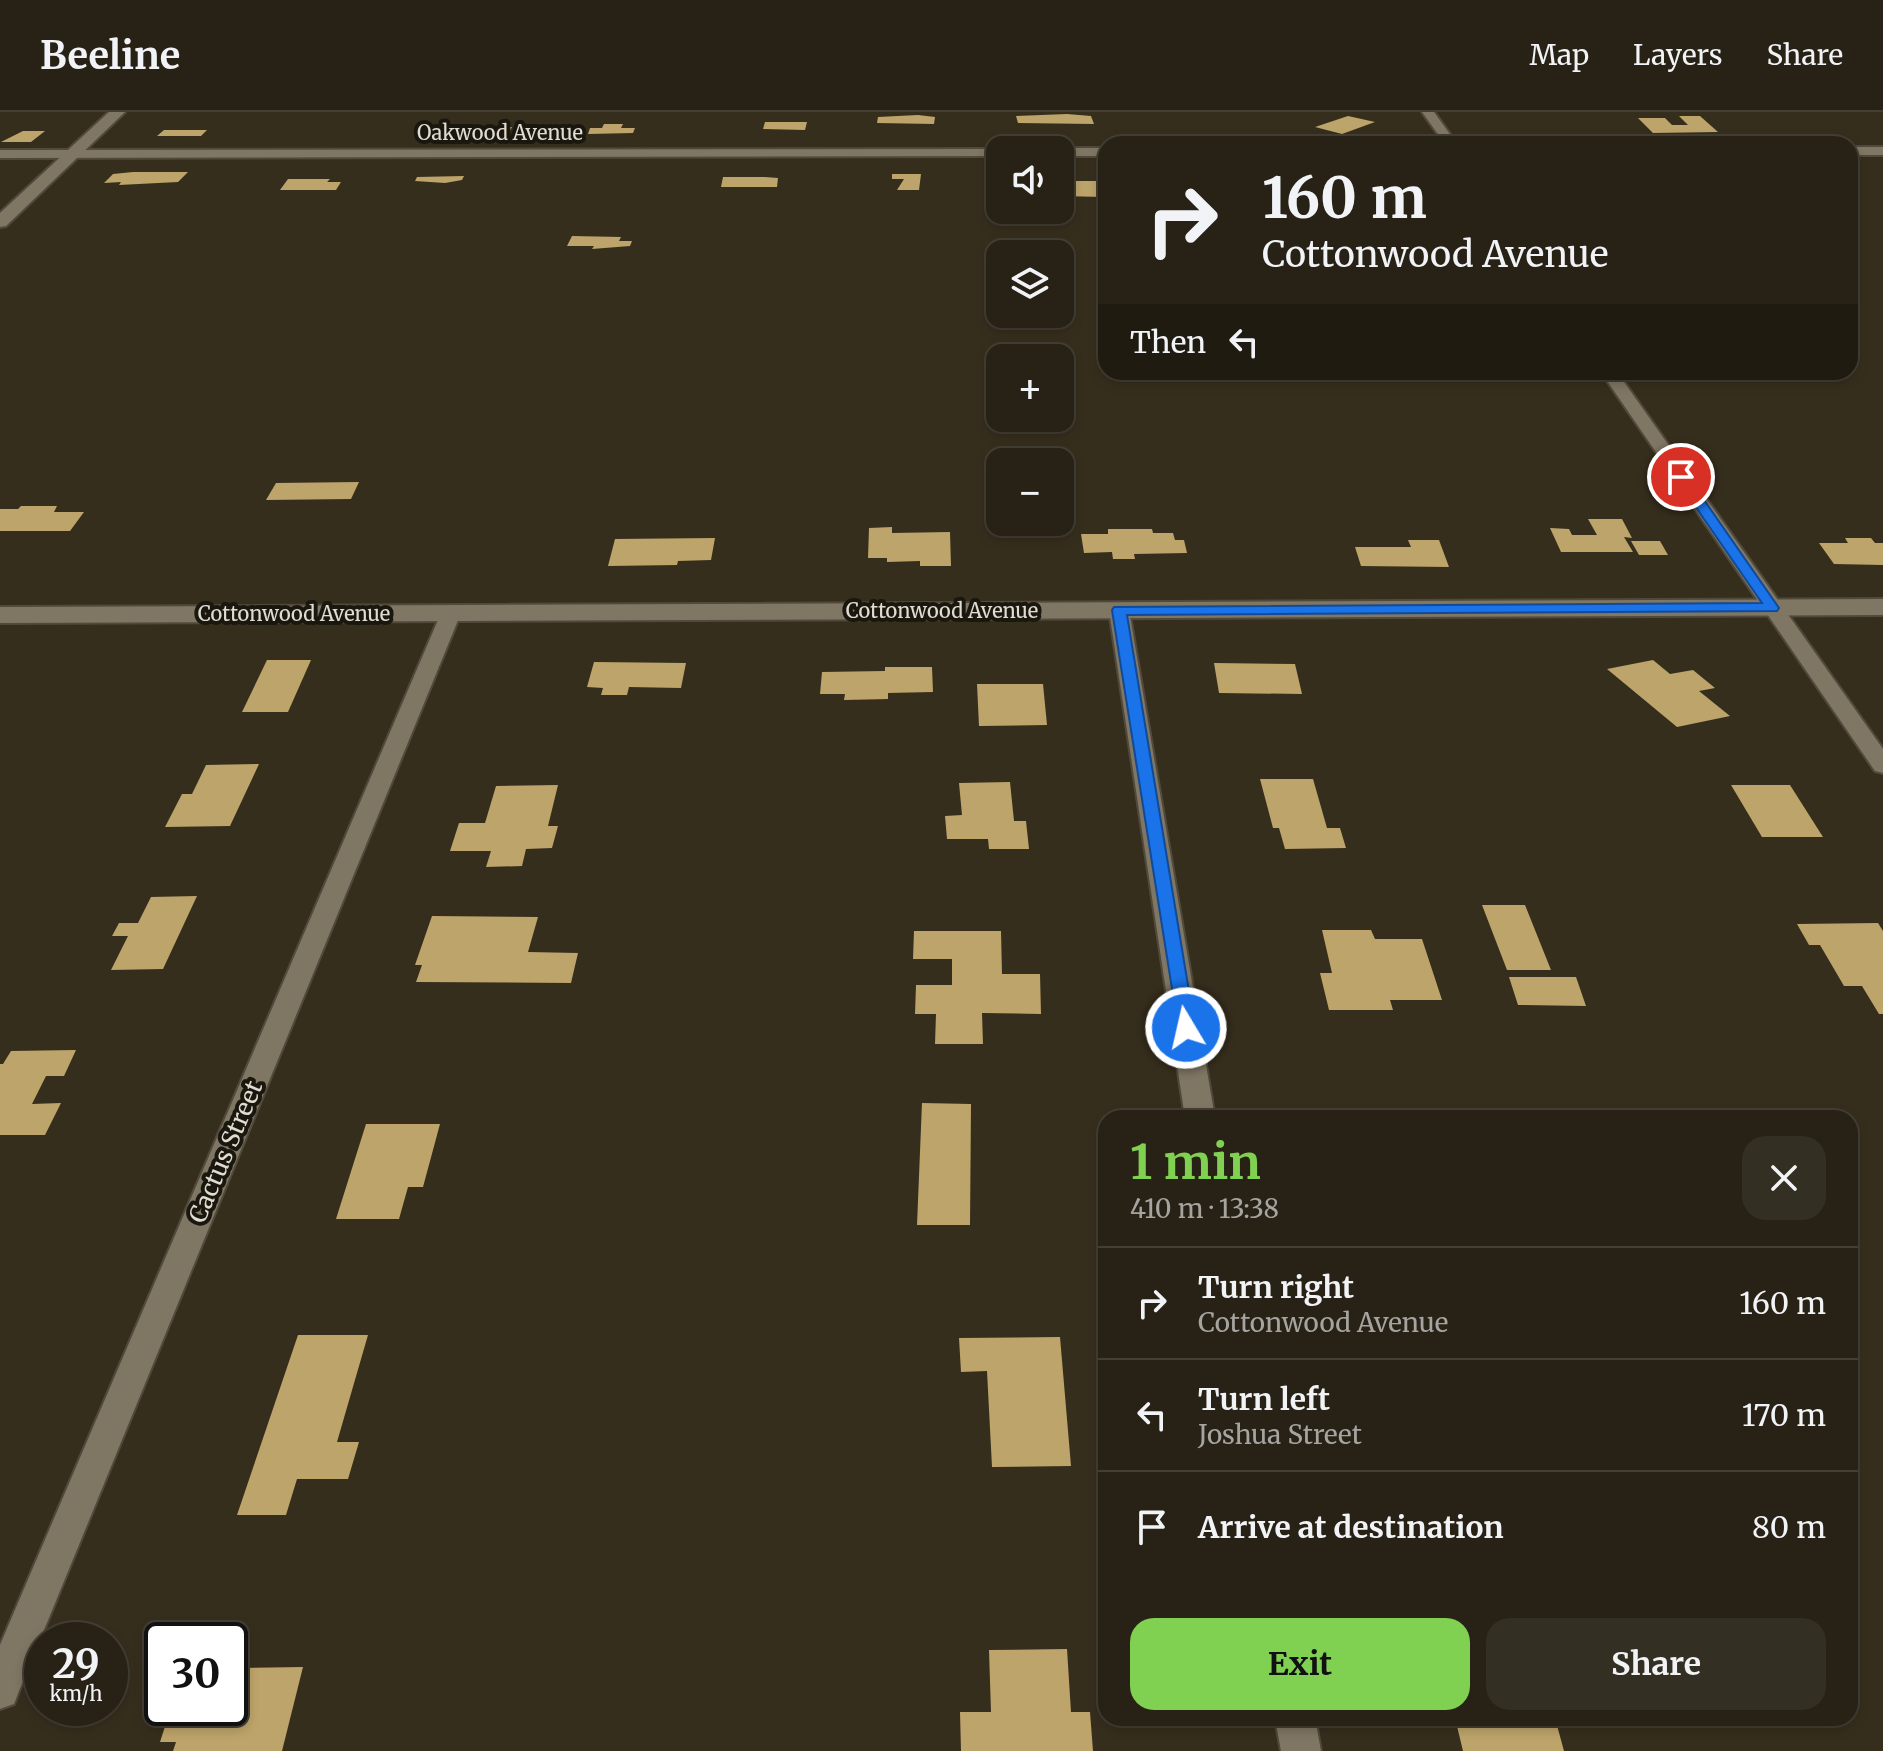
<!DOCTYPE html>
<meta charset="utf-8">
<style>
:root{--surface:#282216;--page:#342f23;--text:#f1f3f6;--muted:#a5a4a1;--line:#443f35;--accent:#80d051}
body{margin:0;font-family:Merriweather,serif;background:var(--page);color:var(--text);height:100vh;display:flex;flex-direction:column;font-size:30px;white-space:nowrap}
*{box-sizing:border-box;margin:0}
p{font-size:26px;color:var(--muted)}
.icon{flex:none;width:44px;height:44px;fill:none;stroke:currentColor;stroke-width:2;stroke-linecap:round;stroke-linejoin:round}
.map{position:relative;flex:1;overflow:hidden}
.side{position:absolute;left:1098px;top:998px;width:760px;height:616px;display:flex;flex-direction:column;background:var(--surface);border-radius:24px;box-shadow:0 4px 12px #0003,0 0 0 2px var(--line)}
.side>*{flex:none}
.hud{position:absolute;left:1098px;top:24px;width:760px;height:244px;border-radius:24px;box-shadow:0 4px 12px #0003,0 0 0 2px var(--line);background:#282216;color:var(--text);overflow:hidden}
.fabs{position:absolute;left:986px;top:24px;display:grid;gap:16px}
.fabs a{display:grid;place-items:center;width:88px;height:88px;border-radius:16px;background:var(--surface);box-shadow:0 4px 12px #0003,0 0 0 2px var(--line);font-size:40px}
.speed{position:absolute;left:24px;top:1510px;display:flex;gap:16px;font-size:40px;font-weight:700;text-align:center}
.speed>*{display:grid;place-content:center;width:104px;height:104px;border-radius:50%;background:var(--surface);box-shadow:0 4px 12px #0003,0 0 0 2px var(--line);line-height:1}
.speed small{font-size:20px;font-weight:400}
.speed .limit{border:4px solid #111;border-radius:12px;background:#fff;color:#111}
.pin{position:absolute;display:grid;place-items:center;width:68px;height:68px;color:#fff;margin:-34px;border:4px solid #fff;border-radius:50%;box-shadow:0 2px 8px #0007}
.me{position:absolute;width:88px;margin:-44px;rotate:351deg;stroke-linejoin:round;filter:drop-shadow(0 0 6px #0008)}
.turn{display:flex;align-items:center;gap:28px;height:168px;padding:0 32px;font-size:36px}
.turn .icon{width:104px;height:104px;stroke-width:2.5}
.turn b{display:block;font-size:56px;line-height:68px}
.then{display:flex;align-items:center;height:76px;padding:0 32px;background:#0003;gap:16px;font-size:30px}
.round{display:grid;place-items:center;flex:none;width:84px;height:84px;border-radius:24px;background:var(--page)}
.overview{display:flex;align-items:center;justify-content:space-between;height:136px;padding:0 32px}
h1{font-size:48px;font-weight:700;line-height:60px;color:var(--accent)}
.cta{display:flex;gap:16px;margin-top:auto;padding:16px 32px}
.cta a{flex:1;height:92px;border-radius:24px;background:var(--accent);color:#111;font-size:32px;font-weight:700;line-height:92px;text-align:center}
.cta a+a{background:var(--page);color:var(--text)}
ul{padding:0;list-style:none}
li{display:flex;align-items:center;gap:24px;height:112px;padding:0 32px;border-top:2px solid var(--line)}
li div{flex:1}
li b{display:block;font-size:30px}
li em{font-style:normal}
header{display:flex;align-items:center;gap:48px;box-sizing:border-box;height:112px;padding:0 40px;background:var(--surface);border-bottom:2px solid var(--line)}
header strong{font-size:38px}
nav{display:flex;gap:44px;margin-inline-start:auto;font-size:28px}
.map>svg:first-child{display:block}
.building{fill:#bda46a}
.lines{fill:none;stroke-linecap:round;stroke-linejoin:round}
.minor-casing{stroke:#51493b;stroke-width:4}
.tertiary-casing{stroke:#51493b;stroke-width:4}
.minor{fill:#7f7663;fill-rule:evenodd}
.tertiary{fill:#7f7663;fill-rule:evenodd}
.route{fill:#1a73e8;stroke:#114b97;stroke-width:2}
.labels{text-anchor:middle;stroke-width:8;stroke-linejoin:round;paint-order:stroke}
.far-street-label{font-size:20px;fill:#e1dcd1;stroke:#1a170f}
.street-label{font-size:24px;fill:#e1dcd1;stroke:#1a170f}
</style>
<header>
<strong>Beeline</strong>
<nav><a>Map</a><a>Layers</a><a>Share</a></nav>
</header>
<div class="map">
<svg width="1883" height="1639" viewBox="0 0 1883 1639">
<rect width="100%" height="100%" fill="#362e1d"/>
<g class="building">
<path d="M1067,2L1091,4L1094,12L1018,11L1016,4Z"/>
<path d="M918,3L935,5L934,12L877,11L878,5Z"/>
<path d="M1348,4L1375,10L1342,22L1315,15Z"/>
<path d="M1679,4H1700L1718,20L1653,21L1638,6H1665L1672,13H1688Z"/>
<path d="M765,10H807L805,18L763,17Z"/>
<path d="M604,12H623L621,16H635L633,21L588,22L590,16H602Z"/>
<path d="M477,15H512L507,24L455,22L458,16Z"/>
<path d="M164,18H207L201,24H157Z"/>
<path d="M23,19H45L31,30H1Z"/>
<path d="M133,60H188L178,70L119,73L121,70L104,71L113,62Z"/>
<path d="M892,62H921L919,78H897L904,67H892Z"/>
<path d="M464,64L462,68L445,71L415,69L417,65Z"/>
<path d="M1060,64H1076V69H1101L1103,85L1060,84Z"/>
<path d="M723,65H765L778,66L777,75H721Z"/>
<path d="M288,67H330L327,70H341L336,78H280Z"/>
<path d="M572,124L621,125L619,129H632L630,134L592,137L594,134H567Z"/>
<path d="M359,370L351,387L266,388L276,371Z"/>
<path d="M21,394H57L54,400H84L70,419H0V397H18Z"/>
<path d="M1588,407H1622L1632,426L1624,425L1633,440H1561L1550,416L1569,417L1572,423H1597Z"/>
<path d="M892,415V421L950,420L951,454H920V449L887,450V446H868L869,416Z"/>
<path d="M1108,417H1152L1153,421H1173L1175,428H1184L1187,441L1134,442L1135,447H1113L1112,440L1084,441L1081,422H1108Z"/>
<path d="M715,426L711,448L678,449L677,453L608,454L615,427Z"/>
<path d="M1845,426H1871L1875,431H1883V453L1834,452L1819,431H1848Z"/>
<path d="M1408,428H1439L1449,455L1361,454L1355,435H1411Z"/>
<path d="M1631,429H1660L1668,443H1639Z"/>
<path d="M267,548H311L288,600H242Z"/>
<path d="M1653,548L1670,562L1693,558L1715,576L1699,579L1730,604L1677,615L1607,557Z"/>
<path d="M594,550L686,551L681,576L629,575L627,583H601L603,576L587,575Z"/>
<path d="M1214,551L1295,552L1302,582L1219,581Z"/>
<path d="M885,555H932L933,580L888,581V587L844,588L845,582H820L822,560L885,559Z"/>
<path d="M977,572H1043L1047,613L979,614Z"/>
<path d="M259,652L230,714L165,715L182,682H192L206,653Z"/>
<path d="M1260,667H1313L1327,716H1340L1346,736L1285,737L1279,716H1273Z"/>
<path d="M1010,670L1014,709H1026L1029,737H989L988,727H947L945,704L962,703L959,671Z"/>
<path d="M558,673L548,714H558L552,736L526,737L522,754L486,755L491,739H450L459,711H485L496,674Z"/>
<path d="M1731,673H1790L1823,725H1762Z"/>
<path d="M197,784L163,857L111,858L128,824H112L119,811H138L151,785Z"/>
<path d="M1482,793H1525L1551,858H1507Z"/>
<path d="M432,804L538,805L528,840L578,841L571,871L416,870L422,853H415Z"/>
<path d="M1878,811L1883,819V902H1879L1862,874H1844L1820,833H1809L1797,812Z"/>
<path d="M1322,818H1371L1375,827H1422L1442,888H1390L1393,898H1329L1320,861H1332Z"/>
<path d="M914,819H1001L1002,862H1040L1041,902L982,901L983,932H935L936,902H915L916,873H952V847H913Z"/>
<path d="M1509,865H1576L1586,894L1518,893Z"/>
<path d="M76,938L64,964H46L32,992L61,991L45,1023H0V952H3L11,939Z"/>
<path d="M922,991L971,992L970,1113H917Z"/>
<path d="M366,1012H440L423,1075H408L399,1107H336Z"/>
<path d="M298,1223H368L337,1330H359L348,1367H297L286,1403H237Z"/>
<path d="M1060,1225L1071,1354L992,1355L987,1259L961,1260L959,1226Z"/>
<path d="M1067,1537L1071,1600H1090L1093,1639H961L960,1600H991L989,1538Z"/>
<path d="M303,1555L282,1639H173L176,1630H160L171,1596H230V1556Z"/>
<path d="M1455,1606H1555L1564,1639H1463Z"/>
</g>
<g class="lines">
<g class="minor-casing">
<g id="minor">
<path d="M1422,0H1434L1457,32H1445Z"/>
<rect x="1850" y="35" width="33" height="8"/>
<path d="M1060,36H1106V44H1060V38H1055Z"/>
<path d="M1005,37L1000,38V44L0,46V38Z"/>
<path d="M1601,260H1617L1883,637V661L1875,659Z"/>
<path d="M1119,492L1129,498L1215,1006H1185L1109,498Z"/>
<path d="M451,495L461,501L19,1579L14,1592L0,1597V1533L441,501Z"/>
<path d="M1275,1606H1315L1321,1639H1281Z"/>
</g>
</g>
<g class="tertiary-casing">
<g id="tertiary">
<path d="M109,0H125L6,114L0,115V101Z"/>
<path d="M1883,487V503L0,511V495Z"/>
</g>
</g>
<use href="#minor" class="minor"/>
<use href="#tertiary" class="tertiary"/>
</g>
<path class="route" d="M1677,362H1686L1779,496L1777,499L1127,503L1195,916L1186,923L1179,921L1112,498L1114,495L1762,491L1675,365Z"/>
<g class="labels">
<g class="far-street-label">
<text x="500" y="28">Oakwood Avenue</text>
<text x="942" y="506">Cottonwood Avenue</text>
<text x="294" y="509">Cottonwood Avenue</text>
</g>
<g class="street-label">
<text transform="translate(226 1040) rotate(-67)" y="8">Cactus Street</text>
</g>
</g>
</svg>
<div class="fabs">
<a><svg class="icon" aria-label="sound" viewBox="0 0 24 24"><path d="M4 9h4l5-4v14l-5-4H4zM17 9q2 3 0 6"/></svg></a>
<a><svg class="icon" aria-label="layers" viewBox="0 0 24 24"><path d="M12 4l9 5-9 5-9-5zM3 14l9 5 9-5"/></svg></a>
<a>+</a>
<a>−</a>
</div>
<div class="speed"><div>29<small>km/h</small></div><div class="limit">30</div></div>
<div class="pin" style="left:1681px;top:365px;background:#d93025"><svg class="icon" aria-label="arrive" viewBox="0 0 24 24"><path d="M6 21V4h12l-3 4 3 4H6"/></svg></div>
<svg class="me" style="left:1186px;top:916px" viewBox="-20 -20 40 40"><circle r="17" fill="#1a73e8" stroke="#fff" stroke-width="3"/><path d="M0-11L8 9 0 5-8 9z" fill="#fff"/></svg>
<div class="hud">
<div class="turn"><svg class="icon" aria-label="right" viewBox="0 0 24 24"><path d="M7 20v-9h11M14 6l5 5-5 5"/></svg><div><b>160 m</b>Cottonwood Avenue</div></div>
<div class="then">Then<svg class="icon" aria-label="left" viewBox="0 0 24 24"><path d="M17 20v-9H6M10 6l-5 5 5 5"/></svg></div>
</div>
<section class="side">
<div class="overview"><div><h1>1 min</h1><p>410 m · 13:38</p></div><a class="round"><svg class="icon" aria-label="close" viewBox="0 0 24 24"><path d="M6 6l12 12M18 6L6 18"/></svg></a></div>
<ul>
<li><svg class="icon" aria-label="right" viewBox="0 0 24 24"><path d="M7 20v-9h11M14 6l5 5-5 5"/></svg><div><b>Turn right</b><p>Cottonwood Avenue</p></div><em>160 m</em></li>
<li><svg class="icon" aria-label="left" viewBox="0 0 24 24"><path d="M17 20v-9H6M10 6l-5 5 5 5"/></svg><div><b>Turn left</b><p>Joshua Street</p></div><em>170 m</em></li>
<li><svg class="icon" aria-label="arrive" viewBox="0 0 24 24"><path d="M6 21V4h12l-3 4 3 4H6"/></svg><div><b>Arrive at destination</b></div><em>80 m</em></li>
</ul>
<div class="cta"><a>Exit</a><a>Share</a></div>
</section>
</div>
